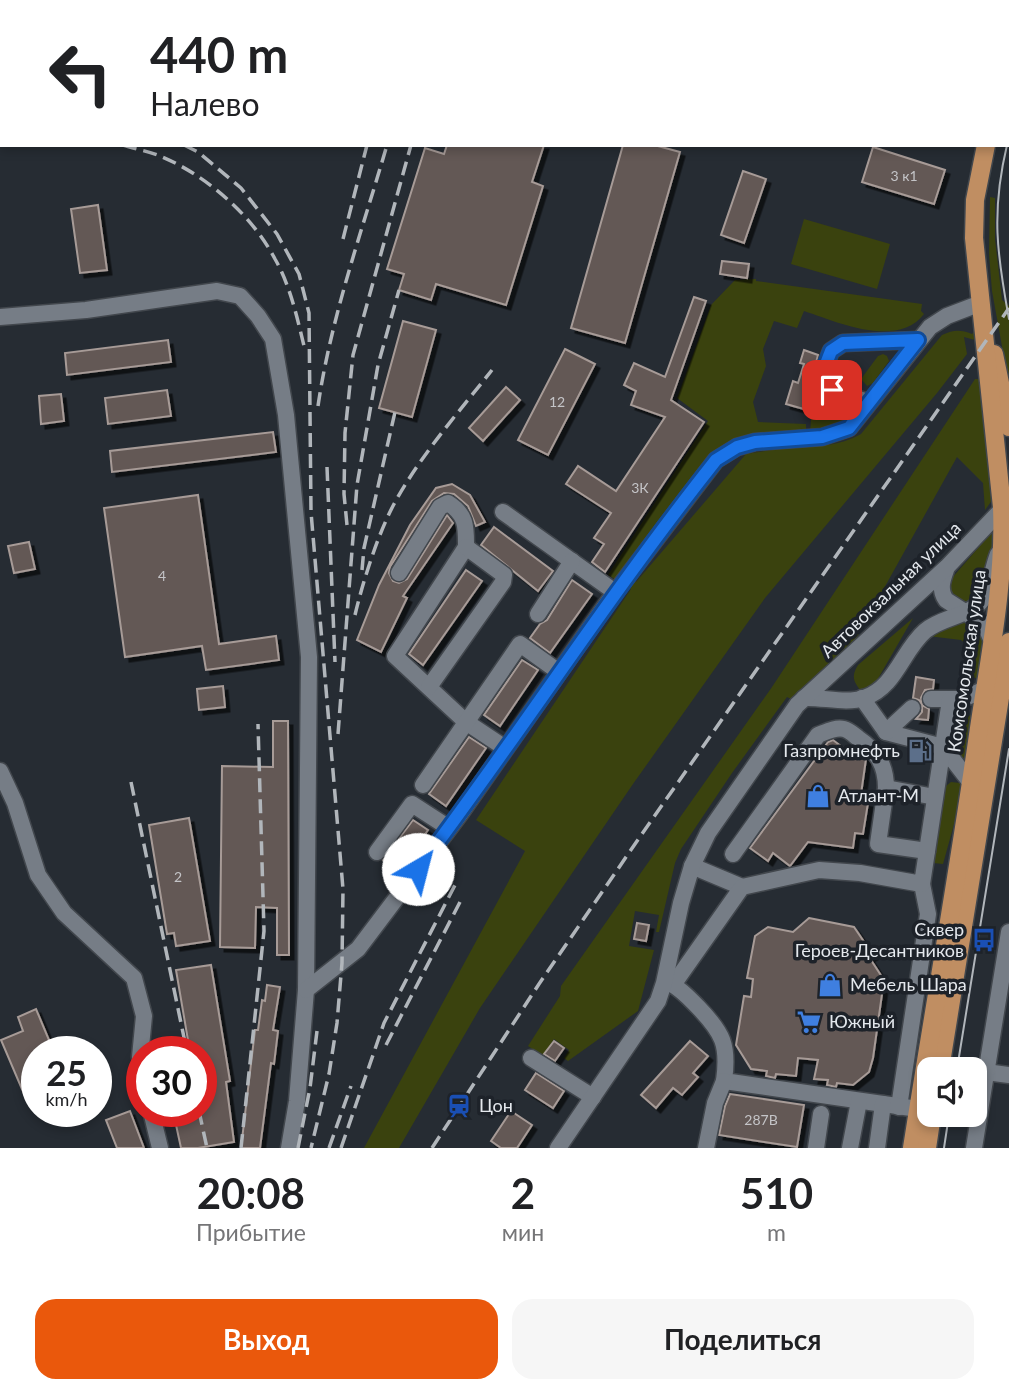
<!DOCTYPE html>
<html lang="ru">
<meta charset="utf-8">
<style>
:root{--surface:#fff;--page:#f6f6f6;--text:#202124;--muted:#757577;--accent:#ea580c}
body{margin:0;font-family:Lato,sans-serif;background:var(--page);color:var(--text);height:100vh;display:flex;flex-direction:column;font-size:26px;white-space:nowrap}
*{box-sizing:border-box;margin:0}
p{font-size:23px;color:var(--muted)}
.icon{flex:none;width:38px;height:38px;fill:none;stroke:currentColor;stroke-width:2;stroke-linecap:round;stroke-linejoin:round}
.map{position:relative;height:1148px;overflow:hidden}
.drawer{display:flex;flex-direction:column;background:var(--surface);flex:1}
.drawer>*{flex:none}
.hud{position:absolute;left:0px;top:0px;width:1010px;height:147px;box-shadow:0 4px 10px #0003;background:#fff;color:var(--text);overflow:hidden}
.controls{position:absolute;left:917px;top:1057px;display:grid;gap:14px}
.controls a{display:grid;place-items:center;width:70px;height:70px;border-radius:14px;background:var(--surface);box-shadow:0 4px 10px #0003;font-size:35px}
.speed{position:absolute;left:21px;top:1036px;display:flex;gap:14px;font-size:35px;font-weight:700;text-align:center}
.speed>*{display:grid;place-content:center;width:91px;height:91px;border-radius:50%;background:var(--surface);box-shadow:0 4px 10px #0003;line-height:1}
.speed small{font-size:18px;font-weight:400}
.speed .limit{border:10px solid #d22;background:#fff;color:#111}
.pin{position:absolute;display:grid;place-items:center;width:60px;height:60px;color:#fff;margin:-30px;border-radius:14px;box-shadow:0 4px 10px #0006}
.me{position:absolute;width:77px;margin:-38px;rotate:37deg;stroke-linejoin:round;filter:drop-shadow(0 0 5px #0008)}
.turn{display:flex;align-items:center;gap:24px;height:147px;padding:0 35px;font-size:32px}
.turn .icon{width:91px;height:91px;stroke-width:2.5}
.turn b{display:block;font-size:49px;line-height:60px}
.eta{display:flex;justify-content:space-evenly;align-items:center;height:119px;text-align:center}
.eta b{font-size:42px;font-weight:700;line-height:49px}
.cta{display:flex;gap:14px;margin-top:auto;padding:14px 35px}
.cta a{flex:1;height:80px;border-radius:21px;background:var(--accent);color:#fff;font-size:28px;font-weight:700;line-height:80px;text-align:center}
.cta a+a{background:var(--page);color:var(--text)}
.map>svg:first-child{display:block}
.green{fill:#3a420e}
.building{fill:#635855;stroke:#a79b97;stroke-width:2;filter:url(#shadow)}
.lines{fill:none;stroke-linecap:round;stroke-linejoin:round}
.minor-casing{stroke:#42474d;stroke-width:19}
.major-casing{stroke:#42474d;stroke-width:21}
.minor{stroke:#767d86;stroke-width:16}
.major{stroke:#c08e62;stroke-width:18}
.tram{stroke:#b1b6bb;stroke-width:2}
.rail{stroke:#b1b6bb;stroke-width:3.5;stroke-dasharray:14 7;stroke-linecap:butt}
.route-casing{stroke:#114b97;stroke-width:18}
.route{stroke:#1a73e8;stroke-width:12}
.labels{text-anchor:middle;stroke-width:7;stroke-linejoin:round;paint-order:stroke}
.number-label{font-size:14px;fill:#c4c4c7}
.street-label{font-size:18px;fill:#e4e8ed;stroke:#1d2229}
.poi-label{font-size:18px;fill:#e4e8ed;stroke:#1d2229;text-anchor:start}
</style>
<div class="map">
<svg width="1009" height="1148" viewBox="0 0 1009 1148">
<defs>
<filter id="shadow"><feDropShadow dx="4.5" dy="4.5" stdDeviation="0" flood-color="#0009"/></filter>
</defs>
<rect width="100%" height="100%" fill="#262c33"/>
<g class="green">
<path d="M990,197L995,198V239L1002,300L1009,306V385L992,291L989,254Z"/>
<path d="M804,219L890,244L877,289L791,264Z"/>
<path d="M756,279V281L922,304L921,311L924,314C897,349 837,322 804,311L797,328L774,321L763,349L766,366L753,402L758,422L806,424V431L747,436L713,454L626,573L636,582L746,454C763,451 780,449 796,447C822,445 837,447 861,434L942,335C953,330 960,329 972,334L982,323L975,340L964,337L967,354L937,393L765,598L633,784L480,1008L399,1148H364L525,851L476,820L631,589L608,575L708,421L677,398L711,305L735,280Z"/>
<path d="M883,354L887,356L889,361L873,383L867,386L861,379L878,356Z"/>
<path d="M975,379H984L993,499L985,510L983,483L957,457L853,644L793,700L787,697L732,773L681,849L675,863L659,932H656L659,915L635,911L629,946L654,950L638,1011L568,1061L564,1058L569,1050L554,1039L543,1056L528,1046L560,996L561,986L772,687Z"/>
<path d="M843,408H849L852,411C845,425 823,428 810,433L811,419L826,418Z"/>
<path d="M992,532H997L998,541L975,600L964,605L950,593L952,578Z"/>
<path d="M913,618L872,689L862,692C853,682 851,676 858,665Z"/>
<path d="M959,619L978,625L987,640L981,679L970,677L965,672L966,644L961,640L928,636Z"/>
<path d="M977,711L969,765L951,743L954,725Z"/>
<path d="M951,782L960,783L964,788L943,864L933,863L946,786Z"/>
</g>
<g class="building">
<path d="M447,145H544L532,182L543,186L506,305L436,284L431,300L399,290L404,274L387,269L425,148L444,154Z"/>
<path d="M623,145H654L680,152L625,343L571,328Z"/>
<path d="M873,147L945,170L934,204L862,182Z"/>
<path d="M743,171L766,179L744,243L721,235Z"/>
<path d="M98,205L107,270L80,273L71,209Z"/>
<path d="M722,261L749,264L747,278L720,274Z"/>
<path d="M694,297L706,301L671,400L704,422L605,572L592,562L604,544L594,538L611,513L566,484L578,466L616,491L665,417L631,405L636,391L624,385L634,363L665,377Z"/>
<path d="M403,321L436,330L412,417L379,408Z"/>
<path d="M168,340L171,362L67,375L65,353Z"/>
<path d="M565,349L595,364L548,455L518,440Z"/>
<path d="M804,350L818,355L816,363L815,387L823,396L818,413L786,404L793,381L798,383L804,364L800,363Z"/>
<path d="M506,387L520,400L483,441L469,428Z"/>
<path d="M167,390L171,416L108,424L105,398Z"/>
<path d="M61,394L64,421L41,424L39,396Z"/>
<path d="M273,432L276,452L112,472L110,451Z"/>
<path d="M452,484L470,495L485,522L476,526L468,506L454,494L444,493L432,501L390,567L389,573L393,581L399,583L407,579L447,515L453,523L403,596L407,598L381,652L357,640L379,585L410,525L436,488Z"/>
<path d="M198,495L219,644L276,636L279,660L206,670L202,646L125,657L104,508Z"/>
<path d="M494,527L553,571L538,591L481,545Z"/>
<path d="M29,542L35,569L14,573L8,546Z"/>
<path d="M466,570L482,581L423,665L409,654Z"/>
<path d="M572,580L592,594L550,653L530,638L540,624L547,620Z"/>
<path d="M522,660L538,670L500,726L484,715Z"/>
<path d="M916,677L934,680L933,689L925,690L921,698L922,705L929,709L928,720L916,719L922,712V706L919,700L913,698Z"/>
<path d="M223,686L225,707L199,710L197,689Z"/>
<path d="M273,721H288L289,955H277V908L256,907L255,948L220,947L222,766L273,767Z"/>
<path d="M469,737L486,748L446,806L429,794Z"/>
<path d="M833,740L858,759L861,754L866,759L860,801L868,803L863,834L855,833L853,848L808,842L790,866L773,853L768,861L750,848L828,742Z"/>
<path d="M189,818L210,941L176,946L174,933L167,934L149,825Z"/>
<path d="M413,820L428,830L399,871L383,860Z"/>
<path d="M809,918L854,927L873,955L869,957L884,980L873,1058L869,1072L853,1085L837,1083L836,1087L827,1085L828,1080L814,1079L818,1060L798,1058L796,1076L776,1074L775,1078L766,1076L767,1071L751,1069L736,1045L744,996L751,997L753,979L747,978L755,936L768,927L793,932Z"/>
<path d="M637,923L649,925L646,941L634,939Z"/>
<path d="M211,965L230,1081L226,1082L234,1142L198,1148H181L173,1111H203L201,1052H190L176,970Z"/>
<path d="M267,985L280,987L273,1030L278,1031L274,1064L271,1063L260,1148H241L255,1030H258L262,1000L265,1001Z"/>
<path d="M36,1009L54,1052H37V1088L24,1094L1,1040L23,1031L18,1017Z"/>
<path d="M554,1041L564,1048L555,1061L544,1054Z"/>
<path d="M690,1041L708,1056L693,1073L698,1077L682,1095L673,1088L656,1108L641,1095Z"/>
<path d="M536,1073L564,1091L553,1108L525,1090Z"/>
<path d="M730,1094L804,1105L797,1147L719,1135L725,1106Z"/>
<path d="M130,1111L144,1148H117L106,1120Z"/>
<path d="M511,1111L532,1125L517,1148H501L491,1141Z"/>
</g>
<g class="lines">
<g class="minor-casing">
<g id="minor">
<path d="M50,0L57,2"/>
<path d="M134,2L135,0"/>
<path d="M371,2L372,0"/>
<path d="M629,2L630,0"/>
<path d="M0,317L86,310L217,291L240,296L258,316L273,339L286,415L309,657L306,990L297,1101L289,1148"/>
<path d="M868,402L832,390L825,381L826,364L831,351L843,343L918,340"/>
<path d="M503,512L615,592"/>
<path d="M946,570C942,581 939,590 946,600L985,625L992,641"/>
<path d="M399,573L440,507L448,503C467,515 466,527 466,547L395,656L466,722L505,748"/>
<path d="M538,614L572,561"/>
<path d="M429,687L503,582L504,575L466,547"/>
<path d="M804,698C823,697 846,704 864,698C896,687 902,651 925,631C941,617 971,616 982,600C991,587 992,569 998,554"/>
<path d="M862,698L886,732L943,747L971,783"/>
<path d="M931,699H963L985,689"/>
<path d="M886,732L912,708"/>
<path d="M0,771L15,803L38,875L64,913L134,978L144,1016L140,1057L142,1068"/>
<path d="M423,785L520,644L559,672"/>
<path d="M927,851L878,844L886,788L935,797"/>
<path d="M377,852L412,804L449,828"/>
<path d="M733,854L818,735C826,732 835,727 844,729C849,730 854,735 858,738C877,751 886,765 886,788"/>
<path d="M692,866L742,887"/>
<path d="M306,990L358,949L460,814L611,598L716,460L737,447L755,442L822,437L849,428L930,327L947,316L981,303"/>
<path d="M531,1058L593,1097"/>
<path d="M986,1072L1009,1075"/>
<path d="M899,1107L928,914L922,884"/>
<path d="M918,1109L724,1081C729,1045 723,1033 698,1007C690,999 683,991 673,985L742,887L819,870L860,873L922,884L950,700"/>
<path d="M151,1111L160,1148"/>
<path d="M558,1148L658,1001L664,983L681,903L692,866L708,833L797,705L947,567L1008,503"/>
<path d="M706,1148L715,1103L724,1081"/>
<path d="M816,1148L821,1114"/>
<path d="M850,1148L859,1101"/>
<path d="M877,1148L883,1104"/>
<path d="M974,1148L1009,932"/>
</g>
</g>
<g class="major-casing">
<g id="major">
<path d="M1008,72L1009,69"/>
<path d="M994,354L1009,427"/>
<path d="M940,1069L1009,642"/>
<path d="M912,1148C934,1008 959,869 979,728C990,655 1005,581 1002,507L974,238L975,200L986,145"/>
<path d="M927,1148L932,1115"/>
</g>
</g>
<use href="#minor" class="minor"/>
<use href="#major" class="major"/>
<g class="tram">
<path d="M1007,145C991,212 997,254 1009,319"/>
<path d="M957,1069L1009,749"/>
<path d="M944,1148L949,1115"/>
</g>
<g class="rail">
<path d="M415,2L416,0"/>
<path d="M429,2V0"/>
<path d="M0,122H2"/>
<path d="M0,143H2"/>
<path d="M123,145C135,149 148,151 160,156C206,175 252,215 275,259C290,285 297,317 304,346"/>
<path d="M184,145L198,152L241,188L277,234L299,274L309,313L311,512L343,889L342,963L337,1023L329,1074L311,1148"/>
<path d="M343,239L367,145"/>
<path d="M318,406C331,317 362,231 387,145"/>
<path d="M327,467L335,662"/>
<path d="M347,525L344,494L345,433L353,355L411,145"/>
<path d="M362,570L364,548L395,412"/>
<path d="M355,615C363,581 378,534 394,504C420,456 458,413 492,370"/>
<path d="M338,734L357,485L378,365L399,290"/>
<path d="M131,782L187,1052"/>
<path d="M386,1045L460,902"/>
<path d="M199,1111L207,1148"/>
<path d="M241,1148L264,931L258,724"/>
<path d="M298,1148L310,1088L317,1031"/>
<path d="M329,1148L351,1086"/>
<path d="M341,1148L384,1023L455,885"/>
<path d="M432,1148L539,984L635,844L1009,308"/>
</g>
</g>
<g class="lines">
<g class="route-casing">
<path id="route" d="M418,869C520,734 611,592 716,460L737,447L755,442L822,437L849,428L918,340L843,343L831,351L826,364L825,381L832,390"/>
</g>
<use href="#route" class="route"/>
</g>
<defs>
<g id="fuel-bare" transform="scale(1.89)"><path d="M-5.5-6h7V0h2V4h1.3V-2.5L3-4.5l.8-.8L6-3V5H2.5V1h-1V6h-7ZM-4.2-4.7v3.2H.2V-4.7Z" fill="#5c6f8a" stroke="#1d2229" stroke-width="2.5" paint-order="stroke"/></g>
<g id="shop-bare" transform="scale(1.89)"><path d="M-5-2.5h2.3a2.7 3.5 0 0 1 5.4 0H5L5.5 6h-11ZM-1.5-2.5h3a1.5 2.3 0 0 0-3 0Z" fill="#3f7fe0" stroke="#1d2229" stroke-width="2.5" paint-order="stroke"/></g>
<g id="bus-bare" transform="scale(1.89)"><path d="M-5-6H5V4H4V6H2V4H-2V6H-4V4H-5ZM-3.5-4V0h7V-4ZM-3.5 1.2v1.5H-2V1.2ZM2 1.2v1.5H3.5V1.2Z" fill="#1a4fb4" stroke="#1d2229" stroke-width="2.5" paint-order="stroke"/></g>
<g id="supermarket-bare" transform="scale(1.89)"><path d="M-6-5.5h2.5l.6 2H6L4.5 2H-2.5L-4.4-4H-6ZM-1.5 3.2a1.3 1.3 0 1 0 .1 0ZM3 3.2a1.3 1.3 0 1 0 .1 0Z" fill="#3f7fe0" stroke="#1d2229" stroke-width="2.5" paint-order="stroke"/></g>
<g id="station-bare" transform="scale(1.89)"><path d="M-3-6H3Q5-6 5-4V2Q5 4 3 4L4.5 6H3L1.5 4h-3L-3 6H-4.5L-3 4Q-5 4-5 2V-4Q-5-6-3-6ZM-3.5-4v3h7v-3ZM-3.5 1v1.5H-2V1ZM2 1v1.5H3.5V1Z" fill="#1a4fb4" stroke="#1d2229" stroke-width="2.5" paint-order="stroke"/></g>
</defs>
<g fill-rule="evenodd">
<use href="#fuel-bare" x="920" y="751"/>
<use href="#shop-bare" x="818" y="796"/>
<use href="#bus-bare" x="984" y="940"/>
<use href="#shop-bare" x="830" y="985"/>
<use href="#supermarket-bare" x="809" y="1022"/>
<use href="#station-bare" x="459" y="1106"/>
</g>
<g class="labels">
<g class="number-label">
<text x="904" y="181">3 к1</text>
<text x="557" y="407">12</text>
<text x="640" y="493">3К</text>
<text x="162" y="581">4</text>
<text x="178" y="882">2</text>
<text x="761" y="1125">287В</text>
</g>
<g class="street-label">
<text transform="translate(891 590) rotate(-44)" y="6">Автовокзальная улица</text>
<text transform="translate(967 661) rotate(-82)" y="6">Комсомольская улица</text>
</g>
<g class="poi-label">
<text x="900" y="757" text-anchor="end">Газпромнефть</text>
<text x="838" y="802">Атлант-М</text>
<text x="964" y="936" text-anchor="end">Сквер<tspan x="964" dy="21">Героев-Десантников</tspan></text>
<text x="850" y="991">Мебель Шара</text>
<text x="829" y="1028">Южный</text>
<text x="479" y="1112">Цон</text>
</g>
</g>
</svg>
<div class="controls">
<a><svg class="icon" aria-label="sound" viewBox="0 0 24 24"><path d="M4 9h4l5-4v14l-5-4H4zM17 9q2 3 0 6"/></svg></a>
</div>
<div class="speed"><div>25<small>km/h</small></div><div class="limit">30</div></div>
<div class="pin" style="left:832px;top:390px;background:#d93025"><svg class="icon" aria-label="arrive" viewBox="0 0 24 24"><path d="M6 21V4h12l-3 4 3 4H6"/></svg></div>
<svg class="me" style="left:418px;top:869px" viewBox="-20 -20 40 40"><circle r="19" fill="#fff"/><path d="M0-13L10 11 0 6-10 11z" fill="#1a73e8"/></svg>
<div class="hud">
<div class="turn"><svg class="icon" aria-label="left" viewBox="0 0 24 24"><path d="M17 20v-9H6M10 6l-5 5 5 5"/></svg><div><b>440 m</b>Налево</div></div>
</div>
</div>
<section class="drawer">
<div class="eta">
<div><b>20:08</b><p>Прибытие</p></div>
<div><b>2</b><p>мин</p></div>
<div><b>510</b><p>m</p></div>
</div>
<div class="cta"><a>Выход</a><a>Поделиться</a></div>
</section>
